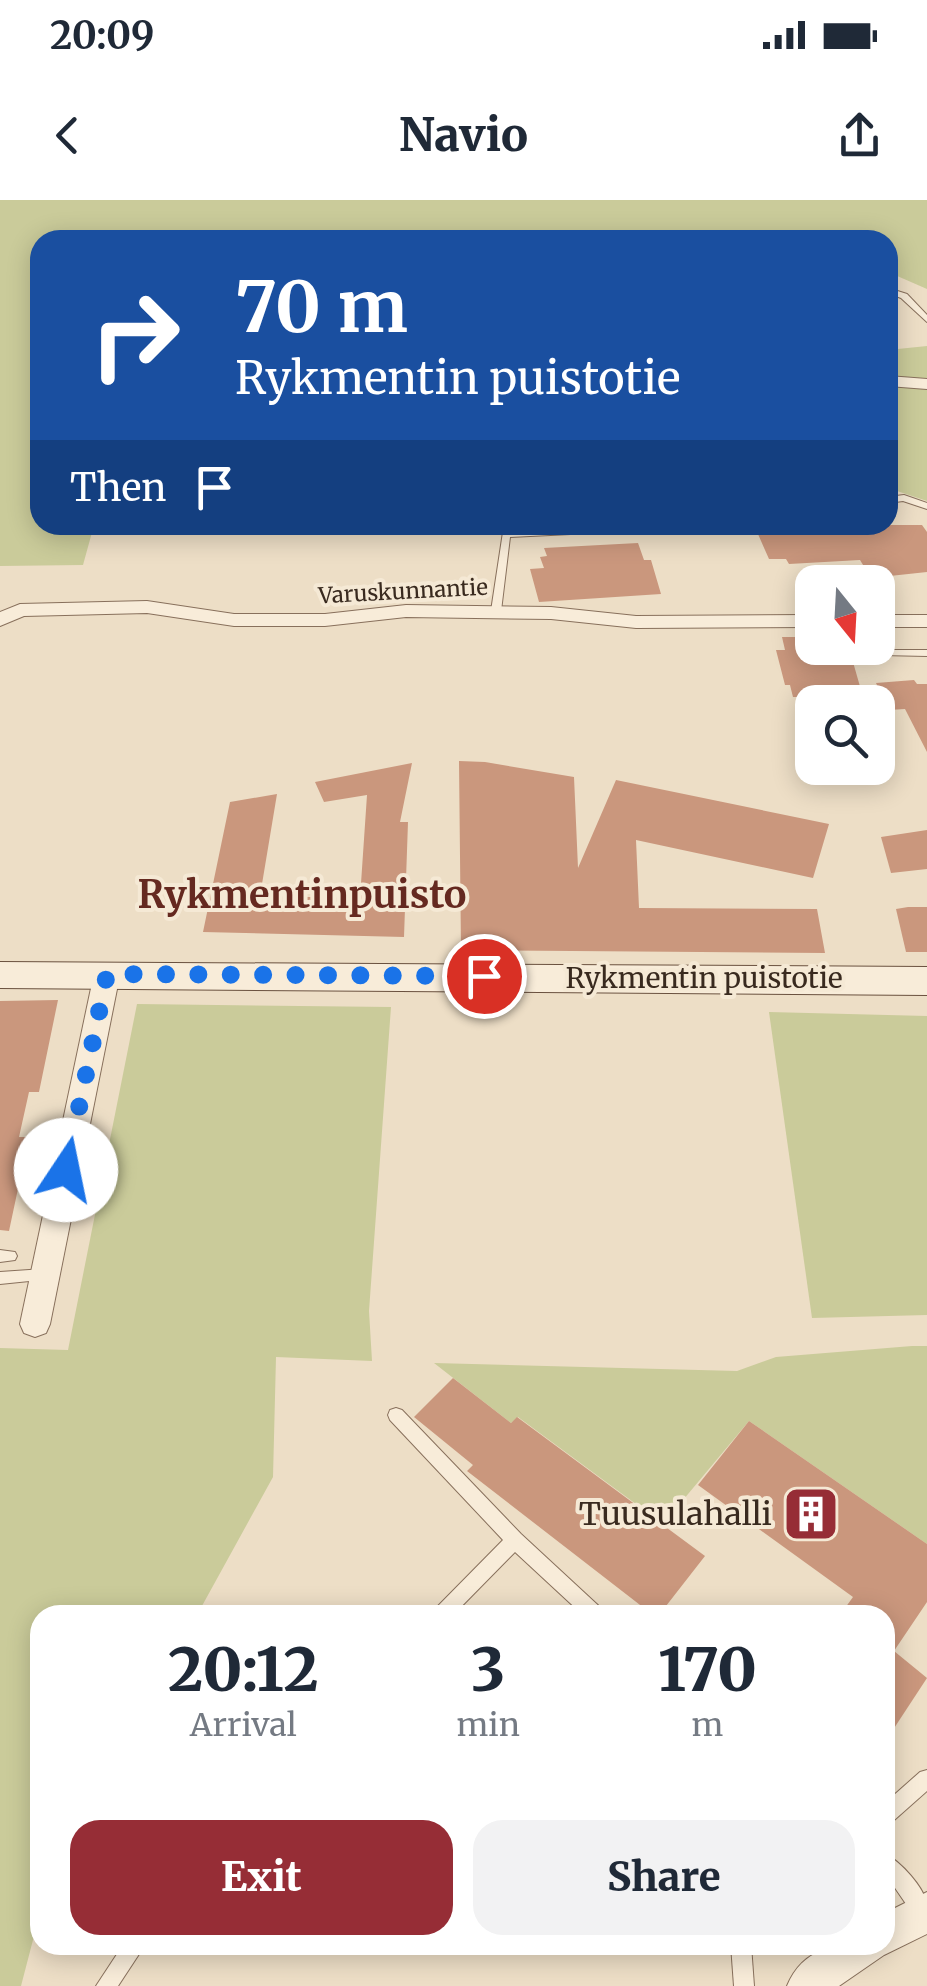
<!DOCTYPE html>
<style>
:root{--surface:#fff;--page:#f2f2f3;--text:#1f2937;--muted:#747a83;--accent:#962d36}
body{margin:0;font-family:Merriweather,serif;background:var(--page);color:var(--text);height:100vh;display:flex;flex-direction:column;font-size:38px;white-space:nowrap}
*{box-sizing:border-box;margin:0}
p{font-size:32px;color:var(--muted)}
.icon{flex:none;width:55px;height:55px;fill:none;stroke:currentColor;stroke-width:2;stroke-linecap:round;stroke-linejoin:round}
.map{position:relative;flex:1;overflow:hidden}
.panel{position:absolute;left:30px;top:1405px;width:865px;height:350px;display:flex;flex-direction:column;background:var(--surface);border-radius:30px;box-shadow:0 5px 25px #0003}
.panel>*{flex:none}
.banner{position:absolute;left:30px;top:30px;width:868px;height:305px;border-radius:30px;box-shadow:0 5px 25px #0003;background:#1a4fa0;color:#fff;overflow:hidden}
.needle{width:65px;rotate:162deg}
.fabs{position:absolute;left:795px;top:365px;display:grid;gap:20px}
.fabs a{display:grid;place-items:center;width:100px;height:100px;border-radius:20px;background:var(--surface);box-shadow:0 5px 25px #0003;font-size:50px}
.pin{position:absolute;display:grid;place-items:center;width:85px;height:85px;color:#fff;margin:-42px;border:5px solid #fff;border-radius:50%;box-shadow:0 2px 10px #0007}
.me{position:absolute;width:110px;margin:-55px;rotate:11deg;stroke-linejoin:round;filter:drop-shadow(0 0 8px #0008)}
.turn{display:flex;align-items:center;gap:35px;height:210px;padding:0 40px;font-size:45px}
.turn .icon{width:130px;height:130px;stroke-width:2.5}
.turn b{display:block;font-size:70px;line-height:85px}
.then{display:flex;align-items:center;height:95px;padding:0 40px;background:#0003;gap:20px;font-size:38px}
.eta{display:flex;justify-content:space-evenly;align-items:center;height:170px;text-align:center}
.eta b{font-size:60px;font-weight:800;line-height:70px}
.action{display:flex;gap:20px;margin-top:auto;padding:20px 40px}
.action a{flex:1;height:115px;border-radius:30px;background:var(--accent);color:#fff;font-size:40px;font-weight:800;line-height:115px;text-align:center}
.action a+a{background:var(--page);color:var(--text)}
.status{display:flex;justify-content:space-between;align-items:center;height:70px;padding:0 50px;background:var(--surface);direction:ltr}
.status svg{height:28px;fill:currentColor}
header{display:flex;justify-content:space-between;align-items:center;height:130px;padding:0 40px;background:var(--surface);font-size:45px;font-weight:800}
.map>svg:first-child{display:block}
.green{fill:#cacb9a}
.building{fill:#ca977d}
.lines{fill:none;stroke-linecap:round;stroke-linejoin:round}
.lane-casing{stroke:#88705c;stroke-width:2}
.street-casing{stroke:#88705c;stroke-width:2}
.secondary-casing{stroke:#6a513f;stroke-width:2}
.lane{fill:#f8ecd9;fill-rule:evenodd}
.street{fill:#f8ecd9;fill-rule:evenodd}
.secondary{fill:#f8ecd9;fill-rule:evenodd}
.route{stroke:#1a73e8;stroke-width:18;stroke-dasharray:0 32.4}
.labels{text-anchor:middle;stroke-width:8;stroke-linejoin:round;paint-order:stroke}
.far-street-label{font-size:22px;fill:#392a1f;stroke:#f5e9d5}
.street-label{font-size:28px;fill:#392a1f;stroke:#f5e9d5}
.near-poi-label{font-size:32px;fill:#392a1f;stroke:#f5e9d5;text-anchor:end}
.district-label{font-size:38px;font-weight:bold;fill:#652920;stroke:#f5e9d5}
</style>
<div class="status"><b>20:09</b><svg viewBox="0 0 49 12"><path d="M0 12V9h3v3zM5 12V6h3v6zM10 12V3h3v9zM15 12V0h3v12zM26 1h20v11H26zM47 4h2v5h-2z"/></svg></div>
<header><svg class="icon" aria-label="back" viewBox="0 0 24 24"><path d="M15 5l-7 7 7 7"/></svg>Navio<svg class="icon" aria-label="share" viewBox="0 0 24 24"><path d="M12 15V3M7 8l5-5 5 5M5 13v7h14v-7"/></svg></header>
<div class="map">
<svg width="927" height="1786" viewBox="0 0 927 1786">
<rect width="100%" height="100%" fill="#eddec6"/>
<g class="green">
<path d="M0,0H927V89L888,72V40H40V325H94L83,365L0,366Z"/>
<path d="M927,146V301L888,288V150Z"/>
<path d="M137,804L391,807L369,1111L372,1161L276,1157L273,1277L197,1415H40V1713L21,1786H0V1148L68,1150Z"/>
<path d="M769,812L927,816V1115L812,1118Z"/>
<path d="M912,1146H927V1344L749,1221L663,1324L518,1217L511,1223L434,1163L737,1171L776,1157Z"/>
</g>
<g class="building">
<path d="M754,325H922L927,332V372L871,378L860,360L789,364L786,359H769Z"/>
<path d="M638,343L644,360H651L661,394L539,402L530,369L544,368L540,357L547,356L544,348Z"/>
<path d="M782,437H812V448H849L863,497H793L790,485H785L776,450H785Z"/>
<path d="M914,480L917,484H927V552L905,509L889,510L876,483Z"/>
<path d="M459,561L485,562L574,577L578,668L616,580L829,624L813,678L636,640L639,708L817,709L825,753L461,750Z"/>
<path d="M412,563L400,622H408L404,737L203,732L230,602L277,594L260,696L360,698L367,595L324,602L315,582Z"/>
<path d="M927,630V669L891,673L881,637Z"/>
<path d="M908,707H927V752H906L896,709Z"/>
<path d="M58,800L39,892H29L19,937H29L9,1031L0,1030V801Z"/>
<path d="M453,1178L511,1223L517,1217L705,1356L659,1415H653L467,1271L473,1265L414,1217Z"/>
<path d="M749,1221L927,1344V1402L894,1451L927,1478L885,1542V1415H840L853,1397L698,1285Z"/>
</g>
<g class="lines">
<g class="lane-casing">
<g id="lane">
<path d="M888,88L907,94L927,115V122L901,98L888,93Z"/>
<path d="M904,295L927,303V309L903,301L888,303V297Z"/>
<path d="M632,325H697L692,328L510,337L501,411L496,414L491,411L503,332Z"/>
<path d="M878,426L883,429L889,450H927V456L881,455L878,445Z"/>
<path d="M0,1050L15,1052L17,1056L15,1060L0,1062Z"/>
<path d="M44,1069L49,1071L52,1075L49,1079L0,1084V1072Z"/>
<path d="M396,1208L402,1210L521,1334L602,1409L605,1415H583L515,1352L453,1415H432L435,1409L503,1340L390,1220L388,1215L390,1210Z"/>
<path d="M927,1570V1591L892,1622L885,1625V1603L920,1572Z"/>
<path d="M885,1654C900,1661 925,1688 927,1705C927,1710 927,1716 927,1722L917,1720L893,1685L885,1677Z"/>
<path d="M123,1745H145L118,1786H96Z"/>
<path d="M731,1745H751L754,1786H734Z"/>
</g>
</g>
<g class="street-casing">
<g id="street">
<path d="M888,176L927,179V189L888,186Z"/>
<path d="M147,401L234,414H325L406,405L551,407L636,416L812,415V427L636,428L551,419L406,417L325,426H234L147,413L24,416L0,426V412L20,404Z"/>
<rect x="878" y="415" width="49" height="12"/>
<path d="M107,765L116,767L120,774L50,1124L46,1133L35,1137L24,1133L20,1124L94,774L98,767Z"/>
<path d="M927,1692V1734L884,1755L839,1786H787C806,1741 844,1745 885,1745V1713Z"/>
</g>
</g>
<g class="secondary-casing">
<path id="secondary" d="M0,762L927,767V795L0,788Z"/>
</g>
<use href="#lane" class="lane"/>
<use href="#street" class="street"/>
<use href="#secondary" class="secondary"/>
</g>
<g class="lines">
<path class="route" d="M66,970L107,774L484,776"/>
</g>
<defs>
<g id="building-square" transform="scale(2.875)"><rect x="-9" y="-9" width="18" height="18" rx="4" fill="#962d36" stroke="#f5e9d5"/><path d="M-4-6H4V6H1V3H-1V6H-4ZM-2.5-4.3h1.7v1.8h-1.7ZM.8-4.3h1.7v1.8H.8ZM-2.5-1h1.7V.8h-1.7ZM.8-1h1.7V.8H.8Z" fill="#fff"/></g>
</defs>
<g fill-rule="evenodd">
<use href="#building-square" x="811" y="1314"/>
</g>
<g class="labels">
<g class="far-street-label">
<text transform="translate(403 391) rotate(-3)" y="8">Varuskunnantie</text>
</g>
<g class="street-label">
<text x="704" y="788">Rykmentin puistotie</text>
</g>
<g class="near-poi-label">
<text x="772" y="1325">Tuusulahalli</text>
</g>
<g class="district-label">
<text x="302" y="708">Rykmentinpuisto</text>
</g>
</g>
</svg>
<div class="fabs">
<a><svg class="needle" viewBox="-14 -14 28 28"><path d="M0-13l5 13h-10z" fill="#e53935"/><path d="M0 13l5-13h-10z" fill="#747a83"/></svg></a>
<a><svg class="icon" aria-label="search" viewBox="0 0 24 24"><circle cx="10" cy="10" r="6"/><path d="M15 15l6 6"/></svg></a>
</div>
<div class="pin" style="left:484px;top:776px;background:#d93025"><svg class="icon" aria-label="arrive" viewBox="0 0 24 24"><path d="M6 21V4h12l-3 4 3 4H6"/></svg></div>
<svg class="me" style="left:66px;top:970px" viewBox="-20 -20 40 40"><circle r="19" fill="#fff"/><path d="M0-13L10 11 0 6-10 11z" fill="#1a73e8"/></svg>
<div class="banner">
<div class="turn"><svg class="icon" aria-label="right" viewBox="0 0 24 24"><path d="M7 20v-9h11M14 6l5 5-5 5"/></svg><div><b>70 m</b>Rykmentin puistotie</div></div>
<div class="then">Then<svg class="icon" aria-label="arrive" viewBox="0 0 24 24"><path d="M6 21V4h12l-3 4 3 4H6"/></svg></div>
</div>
<section class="panel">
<div class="eta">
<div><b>20:12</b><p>Arrival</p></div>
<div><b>3</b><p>min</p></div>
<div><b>170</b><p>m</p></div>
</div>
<div class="action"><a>Exit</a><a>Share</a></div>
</section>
</div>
